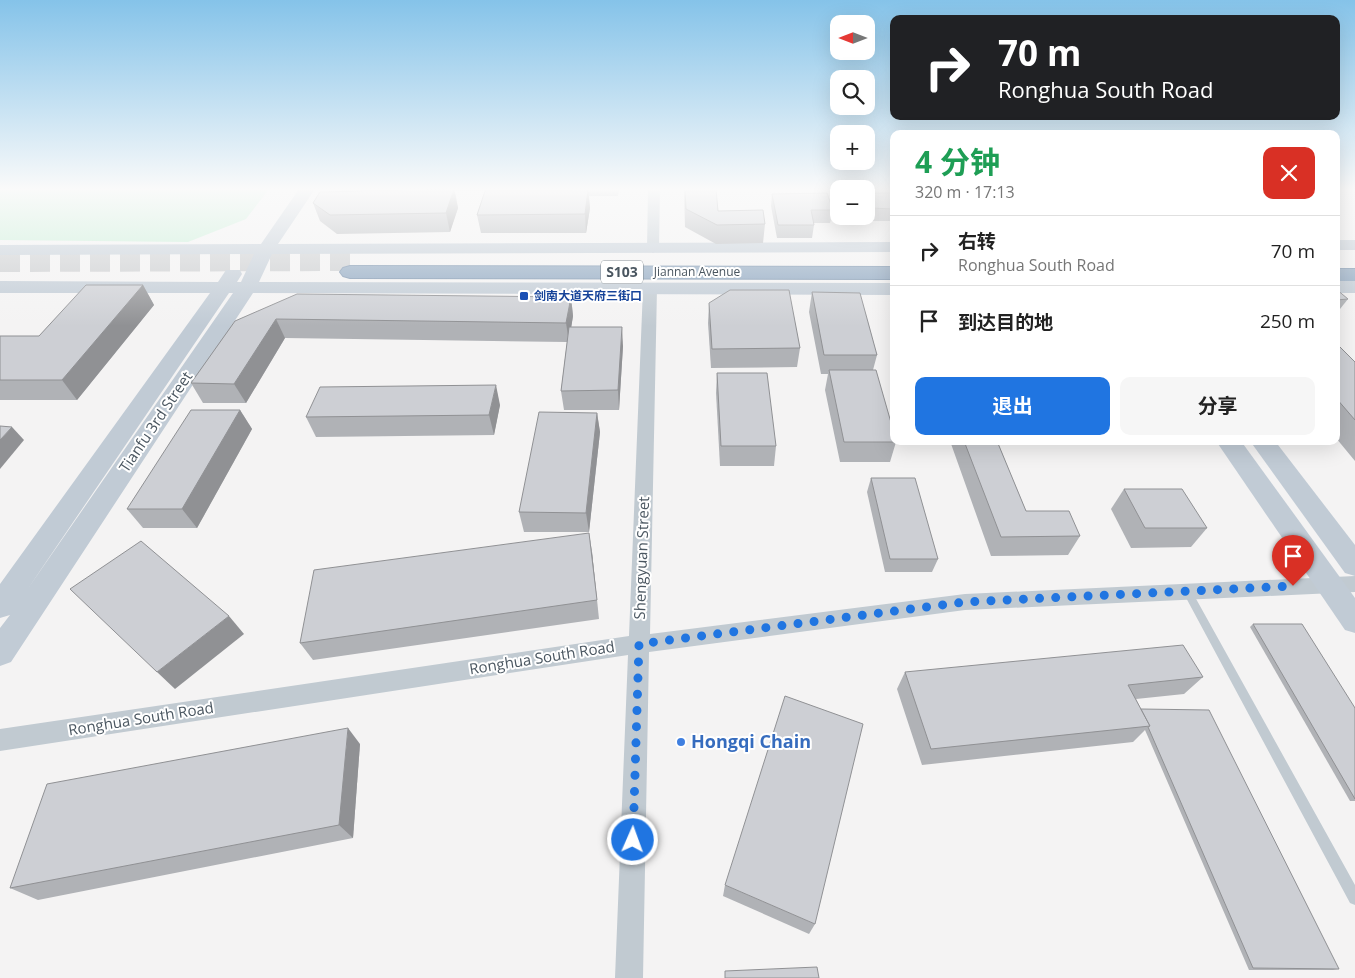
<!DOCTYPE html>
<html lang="zh">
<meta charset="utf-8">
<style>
:root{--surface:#fff;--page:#f6f6f6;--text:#222;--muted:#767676;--line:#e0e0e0;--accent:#2075e1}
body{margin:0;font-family:"Open Sans","Noto Sans SC",sans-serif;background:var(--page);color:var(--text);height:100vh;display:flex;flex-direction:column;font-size:19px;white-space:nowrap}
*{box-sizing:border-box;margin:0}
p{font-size:16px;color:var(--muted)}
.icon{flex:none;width:28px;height:28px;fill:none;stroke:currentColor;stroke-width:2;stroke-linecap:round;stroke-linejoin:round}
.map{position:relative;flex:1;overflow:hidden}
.panel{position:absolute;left:890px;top:130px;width:450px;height:315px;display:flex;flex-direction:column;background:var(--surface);border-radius:10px;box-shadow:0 5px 20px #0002}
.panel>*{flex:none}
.top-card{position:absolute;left:890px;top:15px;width:450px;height:105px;border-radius:10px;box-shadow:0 5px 20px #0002;background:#202124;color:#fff;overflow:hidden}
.needle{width:32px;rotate:270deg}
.fabs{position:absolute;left:830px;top:15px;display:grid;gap:10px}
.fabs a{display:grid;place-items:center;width:45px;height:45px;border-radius:10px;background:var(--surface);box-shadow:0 5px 20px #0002;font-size:25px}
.pin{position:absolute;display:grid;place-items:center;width:42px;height:42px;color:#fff;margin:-51px -21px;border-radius:50% 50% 50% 0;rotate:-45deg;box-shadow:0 0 5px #0007}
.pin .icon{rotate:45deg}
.me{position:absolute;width:55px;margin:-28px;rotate:2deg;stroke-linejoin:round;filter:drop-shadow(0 0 4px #0008)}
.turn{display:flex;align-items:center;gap:18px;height:105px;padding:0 25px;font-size:22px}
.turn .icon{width:65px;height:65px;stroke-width:2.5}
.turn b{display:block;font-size:35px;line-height:42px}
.round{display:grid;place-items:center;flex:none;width:52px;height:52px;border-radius:10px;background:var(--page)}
.overview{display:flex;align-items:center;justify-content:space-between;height:85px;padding:0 25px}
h1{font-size:30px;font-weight:700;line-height:38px;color:#1e9e55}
.primary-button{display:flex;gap:10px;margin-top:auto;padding:10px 25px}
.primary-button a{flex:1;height:58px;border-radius:10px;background:var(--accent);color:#fff;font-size:20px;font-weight:700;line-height:58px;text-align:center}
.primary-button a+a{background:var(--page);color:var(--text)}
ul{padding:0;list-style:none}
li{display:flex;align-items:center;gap:15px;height:70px;padding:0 25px;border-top:1px solid var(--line)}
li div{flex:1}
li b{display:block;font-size:19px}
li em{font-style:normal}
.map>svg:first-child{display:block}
.green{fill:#c4efd4}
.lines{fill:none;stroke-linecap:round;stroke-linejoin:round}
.highway-tunnel{stroke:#caccce;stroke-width:20;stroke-dasharray:20 10;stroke-linecap:butt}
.highway-casing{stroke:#7790ab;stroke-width:2}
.lane{fill:#c1cad1;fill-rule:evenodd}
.street{fill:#c1cad1;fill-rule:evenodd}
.secondary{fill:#c1cbd5;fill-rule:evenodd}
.highway{fill:#8ca5bf;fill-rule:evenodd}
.wall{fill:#b0b2b6}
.shaded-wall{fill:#909194}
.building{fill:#cdcfd4;stroke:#909194}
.route{stroke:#2075e1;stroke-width:9;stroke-dasharray:0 16.2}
.transit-dot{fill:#1a4fb4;stroke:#fff;stroke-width:2}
.shop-dot{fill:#3f7fe0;stroke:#fff;stroke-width:2}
.labels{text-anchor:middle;stroke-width:4;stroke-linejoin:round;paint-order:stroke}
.far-street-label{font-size:12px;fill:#4a5660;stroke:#fff}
.far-transit-label{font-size:12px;font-weight:bold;fill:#164399;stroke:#fff;text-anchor:start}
.shield{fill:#fff;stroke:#808990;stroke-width:1}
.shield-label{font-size:14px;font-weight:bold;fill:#4a5660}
.street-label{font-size:15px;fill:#4a5660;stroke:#fff}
.near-shop-label{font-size:18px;font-weight:bold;fill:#366cbe;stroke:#fff;text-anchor:start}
</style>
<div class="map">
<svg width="1355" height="978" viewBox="0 0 1355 978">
<rect width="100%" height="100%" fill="#f4f3f3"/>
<path class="green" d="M0,189H269L246,219L188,242L0,240Z"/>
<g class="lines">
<path class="highway-tunnel" d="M0,262L352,261"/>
<g class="highway-casing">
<g id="highway">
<path d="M350,266L894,267V279L350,278L343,276L340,272L343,268Z"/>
<rect x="1336" y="269" width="19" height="12"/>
</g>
</g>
<path class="lane" d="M1187,587L1190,588L1355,885V905L1350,903L1184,594L1182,591L1184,588Z"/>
<g class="street">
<path d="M648,189H660L659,249L653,253L647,249Z"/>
<path d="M650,284L657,288L650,634L965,594L1355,576V592L965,610L649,652L643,978H615L628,655L0,751V729L629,636L643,288Z"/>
</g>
<g class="secondary">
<path d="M299,189H315L278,244L894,242V252L272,254L259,282L894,283V295L253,293L11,662L0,666V628L10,615L0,618V584L210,293H0V281L218,282L226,270H240L242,274L237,282H241L254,254L0,255V245L261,244ZM229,293H233L29,587Z"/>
<rect x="1336" y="240" width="19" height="10"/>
<rect x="1336" y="281" width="19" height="12"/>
<path d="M1216,441H1241L1355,598V633L1345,630Z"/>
<path d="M1250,441H1275L1355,545V576L1345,573Z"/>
</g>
<use href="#highway" class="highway"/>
</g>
<g class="wall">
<path d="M341,189H381L380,191L451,189H525L524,190H581V189H619L618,196H589L590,208L586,233H481L477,215L485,191H455L458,208L450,232L337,234L320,221L313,203L342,191Z"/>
<path d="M684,189L718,211L765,224L763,243L716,244L685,227Z"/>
<path d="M866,193H894V229L891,221H868L866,216Z"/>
<path d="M772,194L833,210L830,223H814V225L812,238H777L771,206Z"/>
<path d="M143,285L154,305L77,400H0V336H39Z"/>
<path d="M1336,289L1348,299L1336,314Z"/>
<path d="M812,292L877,355L873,370L896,442L890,462H840L825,390L828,374H821L809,312Z"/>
<path d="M571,297L573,316L571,327L623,346L619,410H564L561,391L567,342L285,338L246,403H203L191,383L235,321Z"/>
<path d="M709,303L800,348L797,367L711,368L708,323Z"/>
<path d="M1336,343L1355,362V461L1336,438Z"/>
<path d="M717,373L776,446L774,466H720L716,393Z"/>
<path d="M500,405L494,435L316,437L306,417Z"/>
<path d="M240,410L252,429L197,528H143L127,509Z"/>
<path d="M597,413L600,432L589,532H524L519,512Z"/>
<path d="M950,441H997L1026,511L1080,536L1068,555L991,556Z"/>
<path d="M871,478L938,559L932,572H885L867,492Z"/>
<path d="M1124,489L1207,528L1191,547L1131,548L1111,509Z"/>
<path d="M592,552L599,619L313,660L300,643Z"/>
<path d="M1253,624L1355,708V801H1350L1250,627Z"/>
<path d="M905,672L1203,677L1184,694L1136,699L1141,709L1339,969L1333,970H1249L1145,730L1133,742L922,765L897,689Z"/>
<path d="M360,744L353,838L38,900L10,888Z"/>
<path d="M725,885L815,924L809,934L723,896Z"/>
</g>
<g class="shaded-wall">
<path d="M454,189L458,208L450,232L446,213Z"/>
<path d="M588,190L590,208L586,233L585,214Z"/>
<path d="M143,285L154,305L77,400L62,380Z"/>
<path d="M571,297L573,316L569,342L566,323Z"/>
<path d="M276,319L285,338L246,403L234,384Z"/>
<path d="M622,327L623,346L619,410L618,390Z"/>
<path d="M496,385L500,405L494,435L489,415Z"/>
<path d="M240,410L252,429L197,528L182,509Z"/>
<path d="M597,413L600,432L589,532L586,513Z"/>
<path d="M12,427L24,440L0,469V440Z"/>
<path d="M589,533L592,552L599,619L597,600Z"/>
<path d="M229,616L244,634L175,689L157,672Z"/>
<path d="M348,728L360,744L353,838L339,825Z"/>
</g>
<g class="building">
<path d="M454,189L446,213L330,215L313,203L320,192Z"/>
<path d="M685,189H716L718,211L763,210L765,224L717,225L686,209Z"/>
<path d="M588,190L585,214L477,215L485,191Z"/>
<path d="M827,193L833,210H811L814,225H778L772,194Z"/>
<path d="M866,193H894V209L870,208L866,196Z"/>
<path d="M86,285H143L62,380H0V336H39Z"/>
<path d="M1336,289L1348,299L1336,300Z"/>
<path d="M730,290H789L800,348L712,349L709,303Z"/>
<path d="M812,292L860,293L877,355H824Z"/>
<path d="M297,294L571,297L566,323L276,319L234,384L191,383L235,321Z"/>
<path d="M569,327H622L618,390L561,391Z"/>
<path d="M1336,343L1355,362V420L1336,398Z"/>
<path d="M829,370H876L894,433V441L896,442H844Z"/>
<path d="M717,373H767L776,446H721Z"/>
<path d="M496,385L489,415L306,417L320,387Z"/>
<path d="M191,410H240L182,509H127Z"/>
<path d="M539,412L597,413L586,513L519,512Z"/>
<path d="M0,426L12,427L0,440Z"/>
<path d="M964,441H997L1026,511H1069L1080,536L1001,537Z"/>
<path d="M871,478H915L938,559H890Z"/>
<path d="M1124,489H1182L1207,528H1145Z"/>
<path d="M589,533L597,600L300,643L314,570Z"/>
<path d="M141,541L229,616L157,672L70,589Z"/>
<path d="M1253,624H1302L1355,708V799Z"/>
<path d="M1183,645L1203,677L1128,685L1150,726L931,749L905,672Z"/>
<path d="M785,696L863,724L815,924L725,885Z"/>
<path d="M1141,709L1209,710L1339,969L1253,968L1148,727L1150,726Z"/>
<path d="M348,728L339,825L10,888L47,784Z"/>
<path d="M817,967L819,978H725V971Z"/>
</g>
<linearGradient id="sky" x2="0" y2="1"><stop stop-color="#85c3e9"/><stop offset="0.58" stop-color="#fafafa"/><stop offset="1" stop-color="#fafafa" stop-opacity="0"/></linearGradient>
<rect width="1355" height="326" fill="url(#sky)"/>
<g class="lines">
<path class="route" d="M633,840L639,644L965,602L1293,586"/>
</g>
<rect class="transit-dot" x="519" y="291" width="10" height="10" rx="2.5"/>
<circle class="shop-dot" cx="681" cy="742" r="5"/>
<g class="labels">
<g class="far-street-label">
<text x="697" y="276">Jiannan Avenue</text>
</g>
<g class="far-transit-label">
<text x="534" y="300">剑南大道天府三街口</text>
</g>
<rect class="shield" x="601" y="260.5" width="42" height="23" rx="4"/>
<g class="shield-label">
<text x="622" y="277">S103</text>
</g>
<g class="street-label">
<text transform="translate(156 422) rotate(-56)" y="5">Tianfu 3rd Street</text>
<text transform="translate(642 558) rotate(-88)" y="5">Shengyuan Street</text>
<text transform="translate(542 658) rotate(-9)" y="5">Ronghua South Road</text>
<text transform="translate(141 719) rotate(-9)" y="5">Ronghua South Road</text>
</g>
<g class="near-shop-label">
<text x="691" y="748">Hongqi Chain</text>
</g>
</g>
</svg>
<div class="fabs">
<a><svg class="needle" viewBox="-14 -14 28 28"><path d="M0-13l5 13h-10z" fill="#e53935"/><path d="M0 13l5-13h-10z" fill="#767676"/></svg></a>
<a><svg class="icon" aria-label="search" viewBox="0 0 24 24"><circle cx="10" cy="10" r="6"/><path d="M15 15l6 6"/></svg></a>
<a>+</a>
<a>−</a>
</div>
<div class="pin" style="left:1293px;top:586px;background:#d93025"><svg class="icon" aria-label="arrive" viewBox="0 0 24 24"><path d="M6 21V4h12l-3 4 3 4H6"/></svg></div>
<svg class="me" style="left:633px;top:840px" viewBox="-20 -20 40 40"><circle r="17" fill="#2075e1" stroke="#fff" stroke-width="3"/><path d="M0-11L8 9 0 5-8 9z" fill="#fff"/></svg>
<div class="top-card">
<div class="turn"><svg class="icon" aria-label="right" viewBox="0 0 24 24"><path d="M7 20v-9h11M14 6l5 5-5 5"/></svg><div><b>70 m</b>Ronghua South Road</div></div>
</div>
<section class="panel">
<div class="overview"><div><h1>4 分钟</h1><p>320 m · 17:13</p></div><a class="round" style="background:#d93025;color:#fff"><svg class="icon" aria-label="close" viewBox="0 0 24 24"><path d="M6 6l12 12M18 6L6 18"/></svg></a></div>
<ul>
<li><svg class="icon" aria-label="right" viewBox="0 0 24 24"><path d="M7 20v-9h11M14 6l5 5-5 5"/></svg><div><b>右转</b><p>Ronghua South Road</p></div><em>70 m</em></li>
<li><svg class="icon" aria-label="arrive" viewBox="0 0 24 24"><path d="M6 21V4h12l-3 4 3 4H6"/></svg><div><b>到达目的地</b></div><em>250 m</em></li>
</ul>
<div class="primary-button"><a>退出</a><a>分享</a></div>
</section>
</div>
